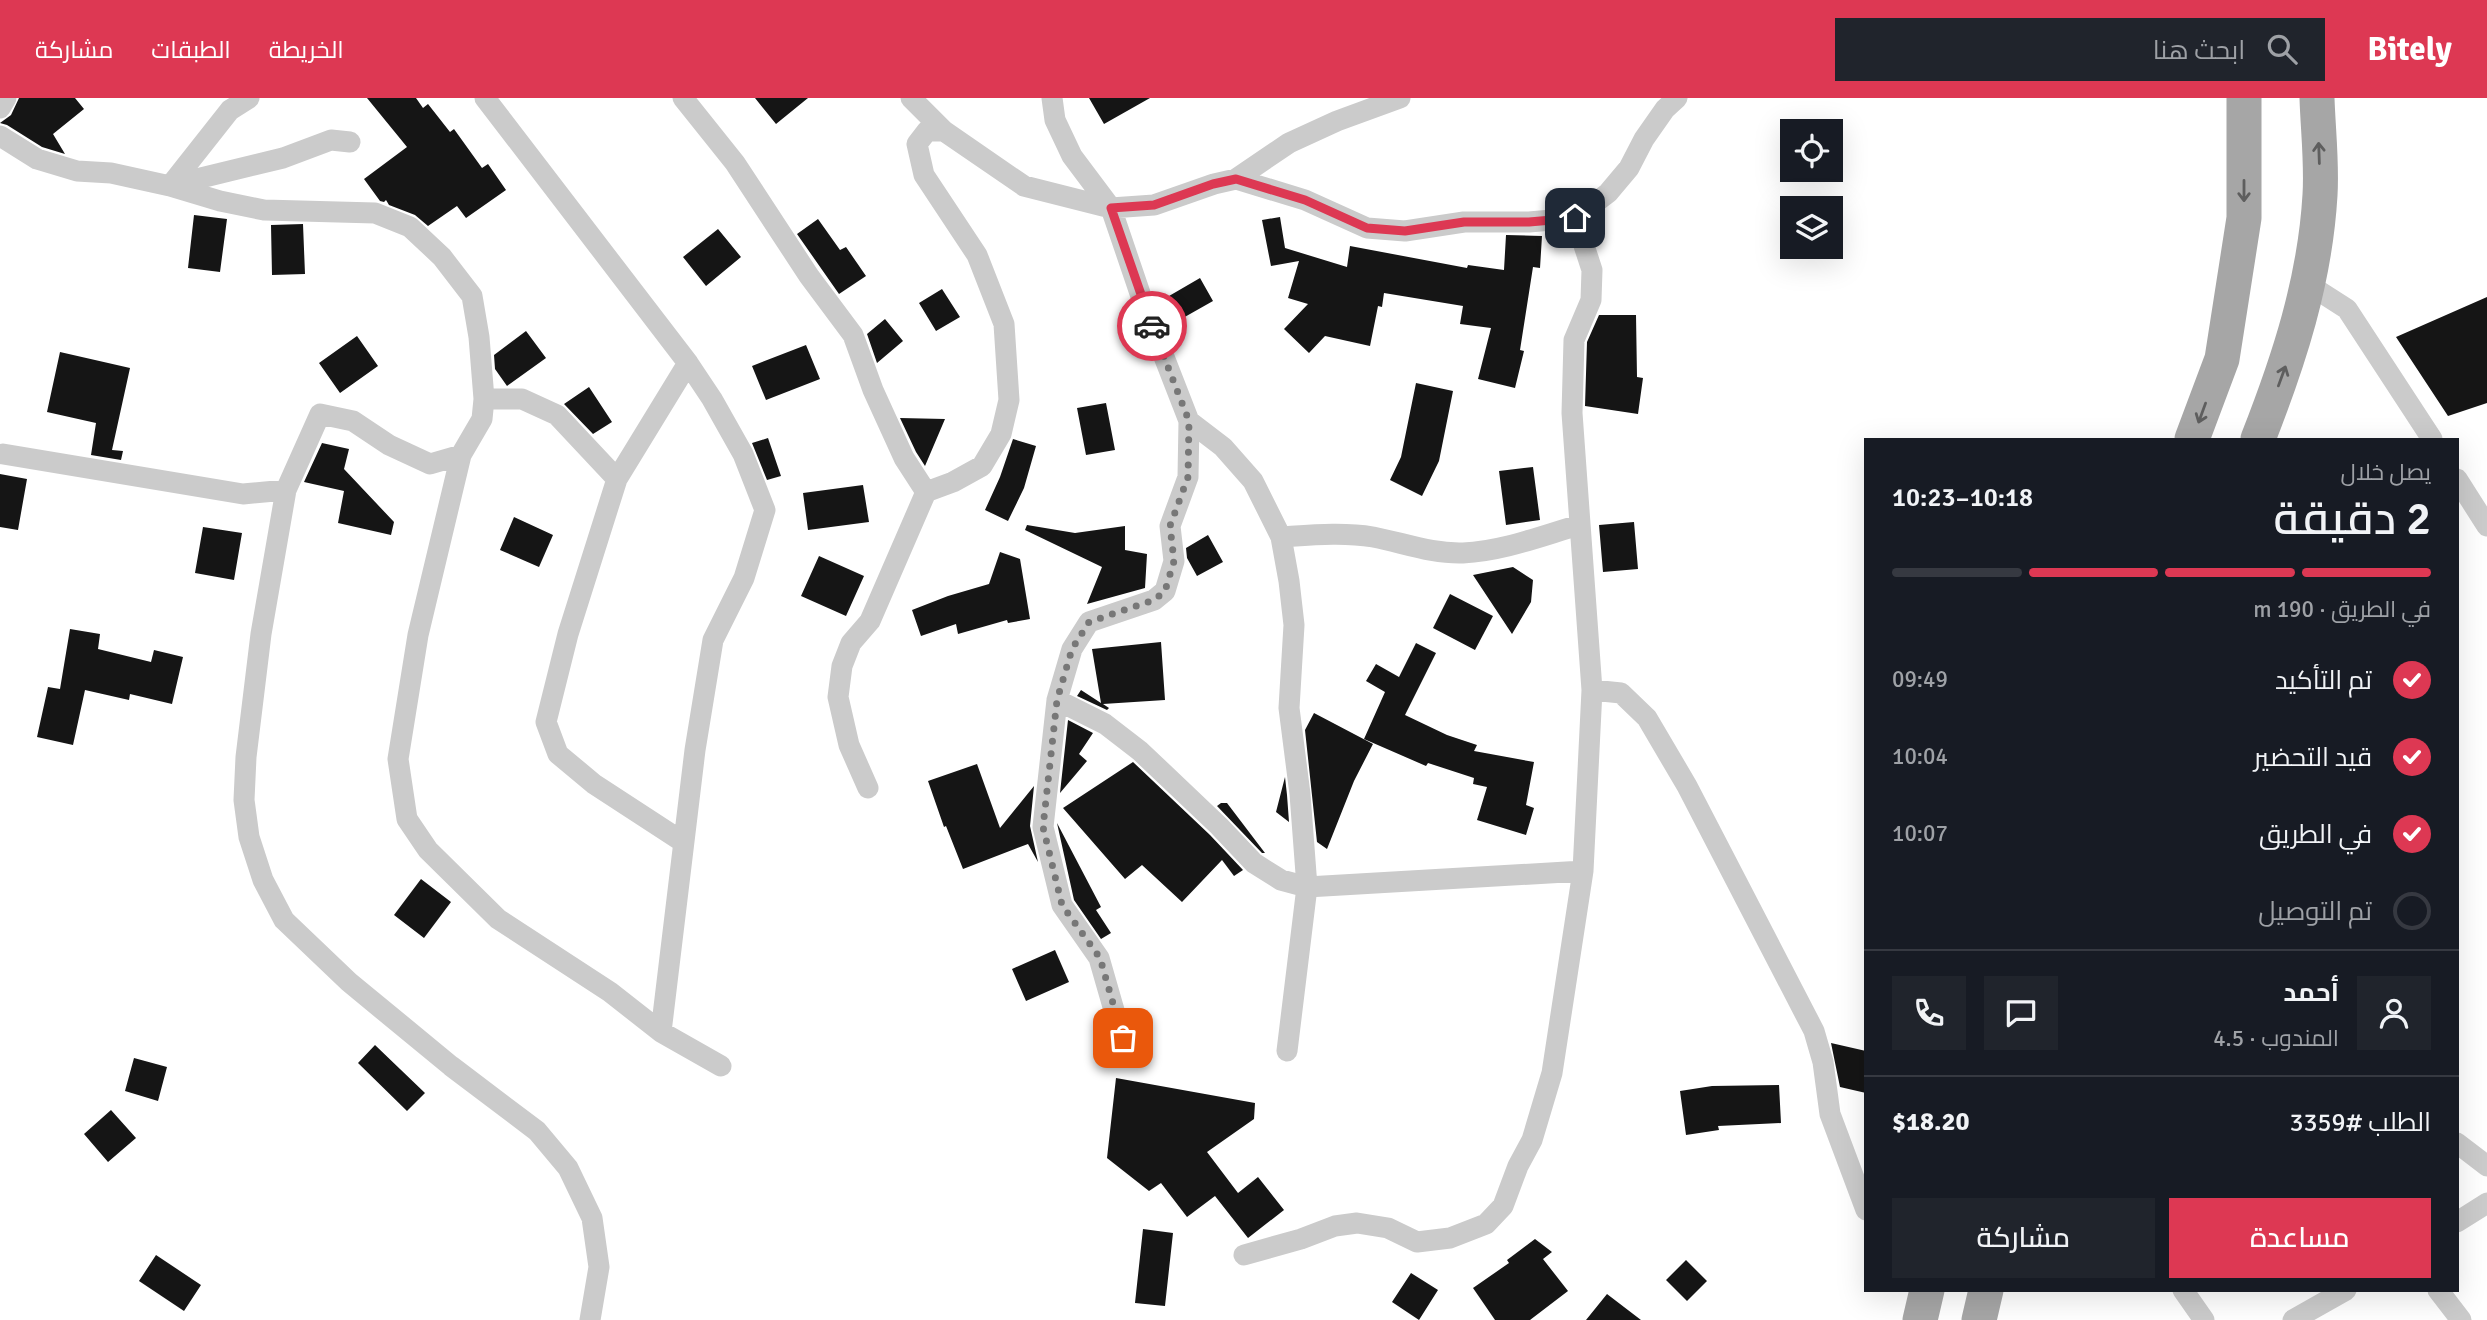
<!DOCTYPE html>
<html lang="ar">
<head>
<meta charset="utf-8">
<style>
	body { margin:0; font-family:Signika,Cairo,sans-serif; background:#20242c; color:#f1f3f6; direction:rtl; height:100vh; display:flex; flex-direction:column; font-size:26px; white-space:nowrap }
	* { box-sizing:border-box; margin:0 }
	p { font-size:23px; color:#9ea1a6 }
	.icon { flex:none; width:38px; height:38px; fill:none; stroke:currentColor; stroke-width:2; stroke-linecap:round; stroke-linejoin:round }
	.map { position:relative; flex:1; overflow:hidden; direction:ltr }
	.sheet { position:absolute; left:1864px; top:340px; width:595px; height:854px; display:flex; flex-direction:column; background:#171b24; border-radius:0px; box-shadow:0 7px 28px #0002; direction:rtl }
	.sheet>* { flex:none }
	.fabs { position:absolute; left:1780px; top:21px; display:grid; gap:14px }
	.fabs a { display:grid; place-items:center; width:63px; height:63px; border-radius:0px; background:#171b24; box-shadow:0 7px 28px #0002; font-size:35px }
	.pin { position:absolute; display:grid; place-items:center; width:60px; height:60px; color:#fff; margin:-30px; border-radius:14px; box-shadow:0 4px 10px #0006 }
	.courier { position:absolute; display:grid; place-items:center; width:70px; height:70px; margin:-35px; border:5px solid #dd3853; border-radius:50%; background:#fff; color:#222; box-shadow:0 2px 9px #0007 }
	.headline em { font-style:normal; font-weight:600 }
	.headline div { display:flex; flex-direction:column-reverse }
	.headline { display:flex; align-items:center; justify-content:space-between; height:119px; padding:0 28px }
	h1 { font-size:46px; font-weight:600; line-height:52px }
	.bar { display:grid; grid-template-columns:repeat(4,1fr); gap:10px 7px; align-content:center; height:84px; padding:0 28px }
	.bar i { height:9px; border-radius:5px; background:#363941 }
	.bar .on { background:#dd3853 }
	.bar p { grid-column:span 4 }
	.line { display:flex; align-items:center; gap:18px; padding:0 28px; border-top:2px solid #363941 }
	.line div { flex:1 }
	.round { display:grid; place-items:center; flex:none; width:74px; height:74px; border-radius:0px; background:#20242c }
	ol { padding:0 28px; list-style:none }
	li { display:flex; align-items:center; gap:21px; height:77px }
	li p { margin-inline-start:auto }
	li .icon { padding:7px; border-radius:50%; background:#dd3853; color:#fff; stroke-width:4 }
	li:last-child { color:#9ea1a6 }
	li i { width:38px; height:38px; border:4px solid #363941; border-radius:50% }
	.button { display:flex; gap:14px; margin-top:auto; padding:14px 28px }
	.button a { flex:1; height:80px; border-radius:0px; background:#dd3853; color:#fff; font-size:28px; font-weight:600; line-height:80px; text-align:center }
	.button a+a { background:#20242c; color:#f1f3f6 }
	header { display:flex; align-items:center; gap:42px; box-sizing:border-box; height:98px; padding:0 35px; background:#dd3853; color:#fff }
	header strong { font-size:33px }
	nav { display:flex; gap:38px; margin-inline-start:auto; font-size:24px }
	.search { width:490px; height:63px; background:#20242c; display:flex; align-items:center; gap:18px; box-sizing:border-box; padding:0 24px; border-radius:0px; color:#9ea1a6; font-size:26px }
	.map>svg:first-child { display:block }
	.building { fill:#151515 }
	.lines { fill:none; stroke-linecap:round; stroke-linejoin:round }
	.street { stroke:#cbcbcb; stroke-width:21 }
	.primary { stroke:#a6a6a6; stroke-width:35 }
	.oneway { stroke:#5e5e5e }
	.done { stroke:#777; stroke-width:7; stroke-dasharray:0 12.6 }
	.route { stroke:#dd3853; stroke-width:9 }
</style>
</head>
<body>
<header>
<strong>Bitely</strong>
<div class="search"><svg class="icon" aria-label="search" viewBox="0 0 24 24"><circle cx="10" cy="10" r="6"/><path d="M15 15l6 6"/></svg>ابحث هنا</div>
<nav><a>الخريطة</a><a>الطبقات</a><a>مشاركة</a></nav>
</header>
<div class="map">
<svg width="2487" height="1222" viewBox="0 0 2487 1222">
	<rect width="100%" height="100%" fill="#fff"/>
	<path class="building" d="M19,0H75L84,11L53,36L65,56L42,49L7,27L0,25L11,17Z
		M367,0H416L423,10L428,6L450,34L454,31L482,70L488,66L506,92L466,120L457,108L428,128L415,117L389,107L386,102L384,104L380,103L364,81L407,49Z
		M755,0H808L776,26Z
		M1089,0H1150L1104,26Z
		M194,117L227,121L220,174L188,170Z
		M1280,119L1285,150L1347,169L1350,148L1467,170L1468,167L1504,172L1506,137L1542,138L1540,170L1533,169L1520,252L1524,253L1515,290L1478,281L1491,230L1460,226L1463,208L1384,195L1382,209L1378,208L1370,248L1325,238L1309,255L1284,231L1308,206L1288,200L1299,163L1271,168L1262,122Z
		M818,121L840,152L846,149L866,178L839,196L797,136Z
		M303,126L305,176L272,177L271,127Z
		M718,131L741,159L706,188L683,159Z
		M1200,180L1213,203L1167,229L1157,205Z
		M942,191L960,219L936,233L919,205Z
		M2487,199V305L2448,318L2396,239Z
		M1599,217H1636L1637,279L1643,280L1638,316L1585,308L1587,244Z
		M885,221L903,243L877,265L867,236Z
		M526,233L546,260L507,288L495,271L494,257Z
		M357,238L378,268L340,295L319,265Z
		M806,247L820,281L766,302L752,268Z
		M60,254L130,270L112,352L123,353L121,362L91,357L96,325L47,314Z
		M1416,285L1453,293L1439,363L1422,398L1390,382L1401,359Z
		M589,289L612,324L593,336L564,306Z
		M1106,305L1115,352L1086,357L1077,310Z
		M900,320L945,321L925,368L916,354Z
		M768,340L781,378L767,382L752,345Z
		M1013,341L1036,348L1024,390L1008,423L985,412L1000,379Z
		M322,345L349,351L344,371L394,424L391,437L338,425L344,393L304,384Z
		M1533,369L1540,422L1506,427L1499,373Z
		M0,376L27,381L18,432L0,429Z
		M863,387L869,424L808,432L803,395Z
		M514,419L553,437L539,469L500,452Z
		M1634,424L1638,471L1603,474L1599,427Z
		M1027,427L1075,435L1125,428V452L1147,456L1145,490L1087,506L1102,469L1025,432Z
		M203,429L242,435L234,482L195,475Z
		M1208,437L1223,464L1197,478L1187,460L1186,450Z
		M1000,454L1020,461L1030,521L1008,525L1007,522L958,536L956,526L921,538L912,512L948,498L989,486Z
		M819,458L864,478L846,518L801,498Z
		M1513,469L1533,482L1531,504L1512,536L1473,477Z
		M1450,496L1493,518L1475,552L1433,530Z
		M70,531L100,536L98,551L151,564L154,552L183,559L172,606L130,596L129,602L85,592L73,647L37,639L48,589L60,591Z
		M1161,544L1165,602L1103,606L1109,610L1107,612L1077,598L1081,592L1101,605L1092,551Z
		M1416,545L1436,555L1405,617L1447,637L1477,647L1474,653L1534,664L1526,707L1534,710L1526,737L1477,722L1487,689L1473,686L1474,680L1428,665L1426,668L1364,641L1385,594L1366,583L1376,566L1399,579Z
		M1314,615L1373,646L1354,683L1327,751L1317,744L1305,632Z
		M1068,622L1093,635L1079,656L1087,663L1060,695Z
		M1133,664L1210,737L1243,772L1234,778L1222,762L1182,804L1142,767L1125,781L1063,710Z
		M977,666L1000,730L1034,688L1030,728L1038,764L1028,746L963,771L946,728L944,729L928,683Z
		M1285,679L1287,697L1289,724L1276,714Z
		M1221,705H1227L1265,755H1262L1217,708Z
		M1057,725L1101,809L1096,812L1111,835L1101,841L1074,802Z
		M421,781L451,804L424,840L394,817Z
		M1055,852L1069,884L1026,903L1012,871Z
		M1831,945L1866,953V995L1840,989Z
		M375,947L425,995L407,1013L358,965Z
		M134,960L167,969L158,1003L125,993Z
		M1116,980L1255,1005L1254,1021L1207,1054L1238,1095L1258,1079L1284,1112L1248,1140L1215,1098L1187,1119L1161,1085L1149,1093L1107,1060Z
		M1779,987L1781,1025L1718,1028L1719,1032L1686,1037L1680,993L1712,988Z
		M111,1012L136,1040L108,1064L84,1036Z
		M1143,1131L1173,1135L1165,1208L1135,1205Z
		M1535,1141L1552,1154L1543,1161L1568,1193L1530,1222H1495L1473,1190L1509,1165L1507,1162Z
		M156,1157L201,1187L184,1213L139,1183Z
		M1686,1162L1707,1183L1687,1203L1666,1182Z
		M1411,1175L1438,1192L1419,1222L1392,1204Z
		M1607,1196L1641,1222H1586Z"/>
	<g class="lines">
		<path class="street" d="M485,0L688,265L712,301L743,356L765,412L744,480L713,542L695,652L661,934
			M683,0L735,65L809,178L853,237L873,292L904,360L926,394
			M1052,0L1055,22L1072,58L1111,110L1145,210L1189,323L1188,379L1170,428L1174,463L1165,493L1154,502L1089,524L1072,551L1057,602L1043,729L1062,807L1099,860L1126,954
			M0,10L6,0
			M944,33L1024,88L1111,110L1154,107L1214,86L1236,81L1305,102L1367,130L1405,133L1464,124H1529L1575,120L1608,95L1629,70L1644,41L1665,11L1677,0
			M0,38L37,61L77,73L111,75L170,88L220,103L264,112L375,115L410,129L442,159L472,198L479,239L484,301L482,321L461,357L418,537L398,661L407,721L428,752L498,821L610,894L661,934L721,968
			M1236,81L1289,45L1337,23L1400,0
			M172,87L283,60L331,42L350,44
			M170,88L230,12L249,0
			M2308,186L2347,211L2432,341
			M484,301H522L557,317L617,381
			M1189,323L1223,349L1253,383L1281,439L1289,483L1294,527L1289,610L1300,696L1307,789L1287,953
			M3,356L243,396L286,392
			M461,357L430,366L389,347L353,323L320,316L286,392L261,536L246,659L244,702L249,739L263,782L284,822L349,884L451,968L537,1033L568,1070L592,1120L599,1169L590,1222
			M2457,381L2487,428
			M1281,439C1312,437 1343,434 1373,439C1404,445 1432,456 1463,455C1503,453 1541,438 1579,427
			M1592,592L1621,595L1647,620L1687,688L1814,933L1823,964L1830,1016L1866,1112
			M1057,602L1105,626L1140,653L1219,728L1254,765L1281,782L1307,789L1583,773
			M868,690L849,647L838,599L842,568L851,545L870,523L926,394L953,384L982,368L1001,336L1009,302L1004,226L977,157L924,77L917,46L927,33H944L911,0
			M683,744L594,686L558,656L546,624L568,536L617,381L688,265
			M2457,1045L2487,1068
			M2457,1124L2487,1105
			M1244,1157L1301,1141L1335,1128L1357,1125L1388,1130L1417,1144L1450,1140L1486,1126L1503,1108L1518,1068L1532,1042L1552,975L1583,773L1592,592L1572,315L1574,242L1591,202L1592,172L1575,120
			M2183,1192L2204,1222
			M2438,1192L2461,1222
			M2293,1222L2346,1192"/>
		<path class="primary" d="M2192,341L2222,261L2244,120V0
			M2258,341C2289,262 2315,183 2320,97C2322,65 2318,32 2317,0
			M1920,1222L1927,1192
			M1979,1222L1986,1192"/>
	</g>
	<defs><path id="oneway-shaft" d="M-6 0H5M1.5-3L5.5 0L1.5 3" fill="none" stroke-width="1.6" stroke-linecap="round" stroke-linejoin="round" transform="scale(1.75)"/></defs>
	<g class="oneway">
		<use href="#oneway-shaft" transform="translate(2319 55) rotate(-92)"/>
		<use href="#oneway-shaft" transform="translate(2244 93) rotate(90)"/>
		<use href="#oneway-shaft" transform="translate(2282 278) rotate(-70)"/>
		<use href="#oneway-shaft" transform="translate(2202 315) rotate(110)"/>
	</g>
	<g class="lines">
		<path class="done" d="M1123,940L1100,860L1062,807L1043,729L1057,602L1072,551L1089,524L1154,502L1165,493L1174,463L1170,428L1188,379L1189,323L1152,228"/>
		<path class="route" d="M1152,228L1111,110L1154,107L1213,86L1236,81L1305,102L1367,130L1405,133L1464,124H1529L1575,120"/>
	</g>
</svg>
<div class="fabs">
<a><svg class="icon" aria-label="locate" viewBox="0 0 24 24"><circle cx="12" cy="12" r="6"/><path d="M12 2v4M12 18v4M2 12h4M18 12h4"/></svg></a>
<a><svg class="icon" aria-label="layers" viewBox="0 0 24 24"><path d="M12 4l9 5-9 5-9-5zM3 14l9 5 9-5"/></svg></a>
</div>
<div class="pin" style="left:1123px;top:940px;background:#ea580c"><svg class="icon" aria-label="bag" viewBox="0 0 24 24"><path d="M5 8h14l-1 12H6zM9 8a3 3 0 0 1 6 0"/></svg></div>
<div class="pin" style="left:1575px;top:120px;background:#1f2937"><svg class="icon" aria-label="home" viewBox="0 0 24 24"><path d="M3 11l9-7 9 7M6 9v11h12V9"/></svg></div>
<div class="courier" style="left:1152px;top:228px"><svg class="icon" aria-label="car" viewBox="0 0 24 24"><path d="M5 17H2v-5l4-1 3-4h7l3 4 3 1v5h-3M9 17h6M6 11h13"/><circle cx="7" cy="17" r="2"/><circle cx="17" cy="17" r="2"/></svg></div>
<section class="sheet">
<div class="headline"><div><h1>2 دقيقة</h1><p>يصل خلال</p></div><em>10:18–10:23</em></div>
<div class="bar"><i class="on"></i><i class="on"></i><i class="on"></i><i></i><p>في الطريق · 190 m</p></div>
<ol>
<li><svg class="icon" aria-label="check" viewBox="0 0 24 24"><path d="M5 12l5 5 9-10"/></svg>تم التأكيد<p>09:49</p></li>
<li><svg class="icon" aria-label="check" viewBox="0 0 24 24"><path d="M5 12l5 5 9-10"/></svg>قيد التحضير<p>10:04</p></li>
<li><svg class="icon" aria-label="check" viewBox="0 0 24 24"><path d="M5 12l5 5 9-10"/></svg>في الطريق<p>10:07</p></li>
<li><i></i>تم التوصيل</li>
</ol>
<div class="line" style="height:126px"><a class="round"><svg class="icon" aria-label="person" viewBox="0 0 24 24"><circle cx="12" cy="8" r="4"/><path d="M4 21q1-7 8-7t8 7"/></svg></a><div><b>أحمد</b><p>المندوب · 4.5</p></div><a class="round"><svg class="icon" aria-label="chat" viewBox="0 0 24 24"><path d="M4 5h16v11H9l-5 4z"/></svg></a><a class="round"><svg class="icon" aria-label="phone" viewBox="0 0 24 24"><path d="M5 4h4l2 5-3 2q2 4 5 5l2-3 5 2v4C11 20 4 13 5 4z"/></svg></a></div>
<div class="line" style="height:91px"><div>الطلب #3359</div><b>$18.20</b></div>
<div class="button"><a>مساعدة</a><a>مشاركة</a></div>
</section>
</div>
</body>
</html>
